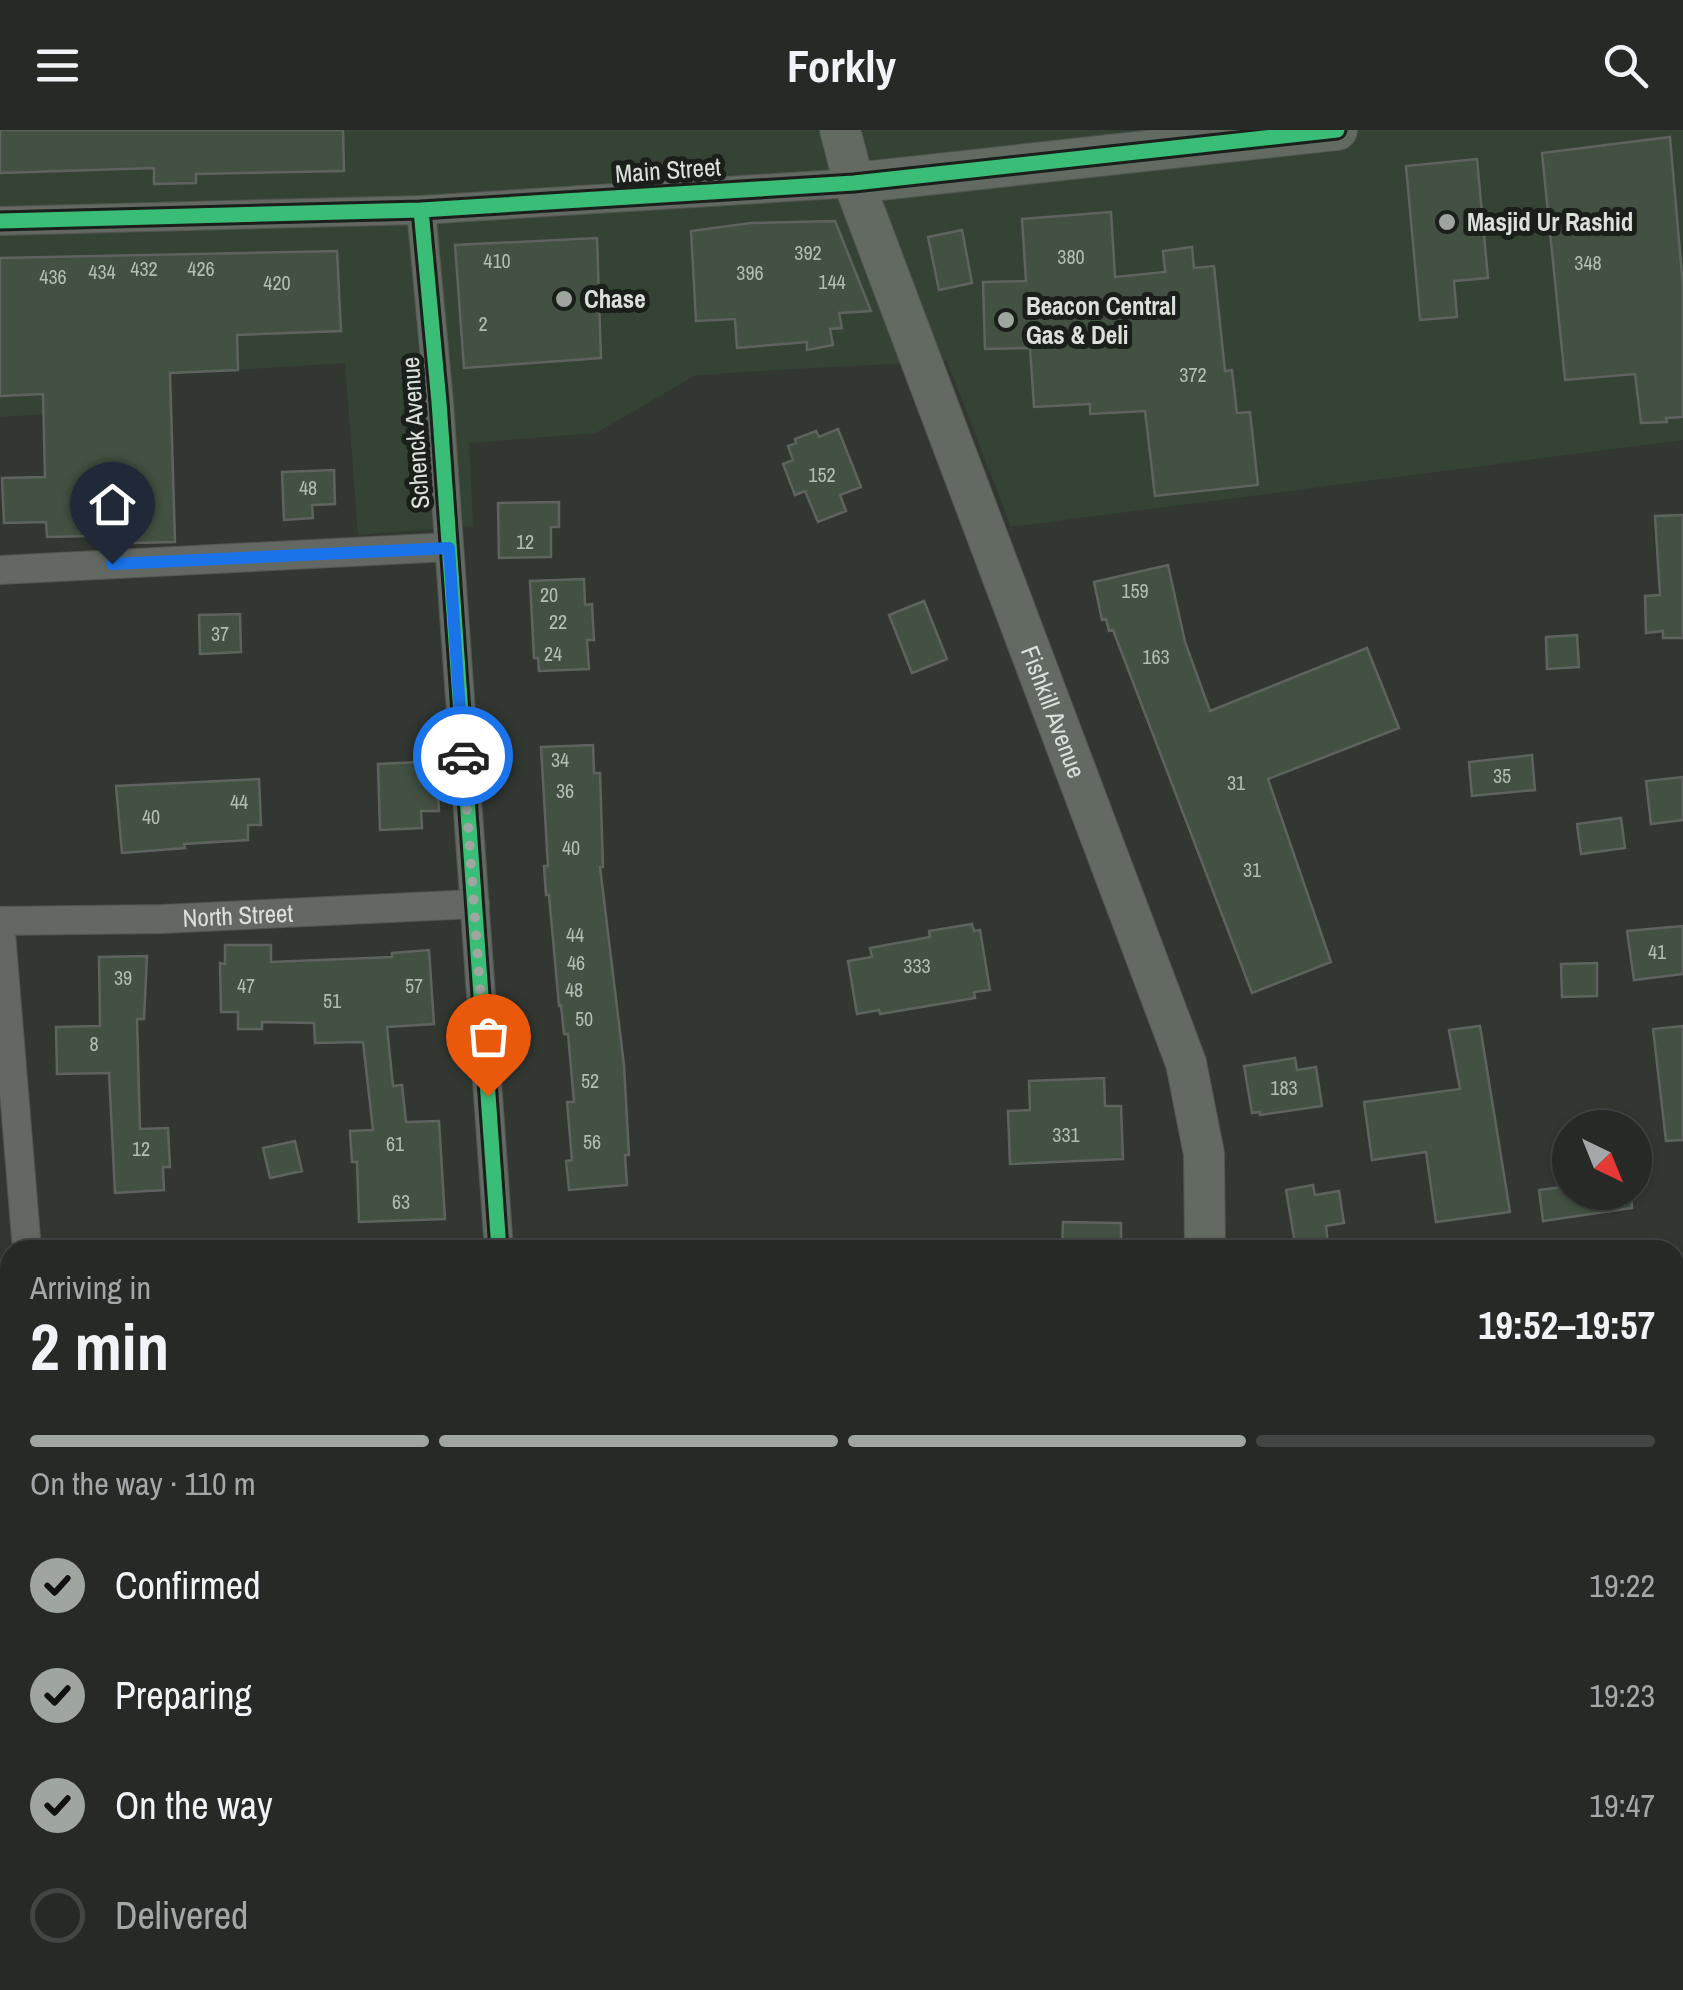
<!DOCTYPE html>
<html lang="en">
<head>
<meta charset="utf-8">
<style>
	body { margin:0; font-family:"Archivo Narrow",sans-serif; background:#323532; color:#f1f3f6; height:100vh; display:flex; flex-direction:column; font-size:38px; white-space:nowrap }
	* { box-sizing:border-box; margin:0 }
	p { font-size:32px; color:#a4a6a7 }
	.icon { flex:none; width:55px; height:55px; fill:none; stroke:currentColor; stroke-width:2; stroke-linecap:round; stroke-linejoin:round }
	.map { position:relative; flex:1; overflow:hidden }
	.details { position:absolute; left:0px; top:1110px; width:1685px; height:750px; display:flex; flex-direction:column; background:#262926; border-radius:30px 30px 0 0; box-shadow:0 2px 8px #0004,0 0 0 2px #424543 }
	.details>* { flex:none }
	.needle { width:65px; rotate:137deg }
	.buttons { position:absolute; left:1552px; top:980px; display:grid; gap:20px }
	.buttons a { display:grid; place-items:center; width:100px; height:100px; border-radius:50%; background:#262926; box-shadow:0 2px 8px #0004,0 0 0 2px #424543; font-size:50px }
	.pin { position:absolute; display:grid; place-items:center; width:85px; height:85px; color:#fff; margin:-102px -42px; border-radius:50% 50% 50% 0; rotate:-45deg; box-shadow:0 0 10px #0007 }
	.pin .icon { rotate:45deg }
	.courier { position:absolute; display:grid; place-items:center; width:100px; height:100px; margin:-50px; border:8px solid #1a73e8; border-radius:50%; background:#fff; color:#222; box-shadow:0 2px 12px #0007 }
	.overview em { font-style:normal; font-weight:700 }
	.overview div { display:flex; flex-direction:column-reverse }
	.overview { display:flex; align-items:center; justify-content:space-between; height:170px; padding:0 30px }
	h1 { font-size:65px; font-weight:700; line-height:75px }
	.bar { display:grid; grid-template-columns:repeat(4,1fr); gap:15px 10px; align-content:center; height:120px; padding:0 30px }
	.bar i { height:12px; border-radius:8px; background:#424543 }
	.bar .current { background:#9fa69f }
	.bar p { grid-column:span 4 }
	ol { padding:0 30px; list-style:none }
	li { display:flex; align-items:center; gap:30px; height:110px }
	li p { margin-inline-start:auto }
	li .icon { padding:10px; border-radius:50%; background:#9fa69f; color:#111; stroke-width:4 }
	li:last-child { color:#a4a6a7 }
	li i { width:55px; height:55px; border:5px solid #424543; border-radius:50% }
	header { display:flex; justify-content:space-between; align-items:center; height:130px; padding:0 30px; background:#262926; font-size:45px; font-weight:700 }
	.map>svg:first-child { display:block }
	.built { fill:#354335 }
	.building { fill:#425142; stroke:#5f635f; stroke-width:2.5 }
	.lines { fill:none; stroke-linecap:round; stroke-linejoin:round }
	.street-casing { stroke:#505550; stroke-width:30 }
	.secondary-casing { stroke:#505550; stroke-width:42 }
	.street { stroke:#636863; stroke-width:28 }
	.secondary { stroke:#626a62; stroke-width:40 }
	.cycleway-casing { stroke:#1b1f1b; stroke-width:21 }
	.cycleway { stroke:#3abd76; stroke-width:15 }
	.done { stroke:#9fa69f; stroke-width:10; stroke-dasharray:0 18 }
	.route { stroke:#1a73e8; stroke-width:12 }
	.poi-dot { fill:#9fa69f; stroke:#1b1f1b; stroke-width:4 }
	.labels { text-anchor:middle; stroke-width:10; stroke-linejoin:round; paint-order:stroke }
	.number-label { font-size:20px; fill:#b4bdb4 }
	.street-label { font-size:25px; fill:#dae1da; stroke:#1b1f1b }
	.poi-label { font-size:25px; font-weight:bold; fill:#dae1da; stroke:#1b1f1b; text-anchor:start }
</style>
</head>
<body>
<header><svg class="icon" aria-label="menu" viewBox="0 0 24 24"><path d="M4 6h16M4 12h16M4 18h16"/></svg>Forkly<svg class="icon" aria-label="search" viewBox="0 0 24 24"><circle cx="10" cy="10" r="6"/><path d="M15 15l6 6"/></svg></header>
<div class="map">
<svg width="1683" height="1860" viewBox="0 0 1683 1860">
	<rect width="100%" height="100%" fill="#323732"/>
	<path class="built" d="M0,0H1683V310L1011,397L947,231L740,242L694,246L596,303L469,313L473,396L358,405L345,233L200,242L170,244L175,412L134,413L129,279L0,287Z
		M1675,1420L1683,1422V1793H1675Z"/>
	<path class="building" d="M0,0H343L344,41L196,44V53L154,54V38L0,43Z
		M1670,7L1683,157V287L1666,288L1667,292L1641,293L1635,244L1565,250L1542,23Z
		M1477,29L1488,148L1454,151L1457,187L1420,190L1406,36Z
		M1111,82L1115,147L1165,142L1163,121L1192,117L1194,138L1214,136L1225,241L1232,240L1237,283L1250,282L1258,355L1155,366L1145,281L1090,284V274L1034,277L1030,218L985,219L983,152L1026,151L1022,89Z
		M835,91L871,181L839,183L842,198L830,199L833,215L807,220V212L737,218L735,189L696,191L691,101L751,93Z
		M962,100L972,153L939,160L928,107Z
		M597,108L601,228L464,238L455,115Z
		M337,121L341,201L237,205L238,240L170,243L175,412L134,413L133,405L47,407L46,392L4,393L2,348L45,347L43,264L0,266V128Z
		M838,299L861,357L840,365L846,381L818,392L805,361L795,365L783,334L793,330L788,316L796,313L795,309L816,301L819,307Z
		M334,340L335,374L312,375L313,388L284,390L282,342Z
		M559,372V397H551V427L499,428L498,373Z
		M1683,385V508H1663V501L1646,503L1645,466L1660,465L1655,386Z
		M1168,435L1185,512L1210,581L1367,518L1399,598L1268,649L1331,832L1252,863L1113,500L1109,501L1106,489L1102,490L1094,452Z
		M584,449L585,475L592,474L594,510H587L589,539L539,541L538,528H534L530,451Z
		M924,471L947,529L912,543L889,485Z
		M240,484L241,522L200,524L199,485Z
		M1577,505L1579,537L1547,539L1546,507Z
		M593,615L594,643H600L603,737H600L624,935L629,1025H625L627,1055L569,1060L566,1031L572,1030L567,972H574L568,904H564L561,875L559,876L549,765H546L544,736H548L541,617Z
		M1532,625L1535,660L1472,666L1469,632Z
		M419,632L420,650L437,649L439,681H421L422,698L380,700L378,634Z
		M1683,647V690L1651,694L1646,651Z
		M259,649L261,695H248V710L184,714L185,718L122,723L116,656Z
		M1621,688L1625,718L1581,724L1577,694Z
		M972,794L974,801L980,800L990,860L974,862L975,868L880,884L879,880L857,884L848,831L872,827L870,818L930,807L929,801Z
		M1683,796V844L1634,850L1627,801Z
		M225,815H271V832L392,827V823L429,820L434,894L387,897L393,956L402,955L406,992L439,991L445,1089L359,1092L357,1032H352L350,1001L373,1000L363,912L315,913L314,893L262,892V899H238V882H221L220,833L225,834Z
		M147,826L144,889H137L140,999L168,998L170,1037H163L164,1060L115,1063L109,943L57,944L56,897L100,896L99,827Z
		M1597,833V866L1562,867L1561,834Z
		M1480,896L1510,1082L1436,1092L1426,1022L1372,1030L1364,972L1460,959L1449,900Z
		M1683,896V1010L1666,1011L1653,899Z
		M1295,928L1297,940L1316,937L1322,976L1260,985V982L1252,983L1244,936Z
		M1104,948L1105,976H1121L1123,1029L1010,1034L1008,981L1030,980L1029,951Z
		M295,1011L302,1041L270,1048L263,1018Z
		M1313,1055L1315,1065L1339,1061L1344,1093L1326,1096L1328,1114L1296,1119L1286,1060Z
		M1570,1056V1062H1631L1632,1078L1543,1091L1539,1060Z
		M1063,1092L1121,1093V1120H1062Z"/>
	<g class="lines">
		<g class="street-casing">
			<g id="street">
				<path d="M421,80L439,272L499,1120"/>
				<path d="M0,91L421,80L854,53"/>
				<path d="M0,440L449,417"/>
				<path id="s1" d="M27,1120L0,791L162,789L475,774"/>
				<path d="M0,1649L10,1648"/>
				<path d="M1675,1837L1683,1838"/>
				<path d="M549,1850L550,1860"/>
			</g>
		</g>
		<g class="secondary-casing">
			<g id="secondary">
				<path id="s2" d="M840,0L854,53L1186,933L1204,1024L1205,1120"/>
				<path d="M854,53L1337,0"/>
				<path d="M0,1284L10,1283"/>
				<path d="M1675,1397L1683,1399"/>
				<path d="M978,1860L982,1850"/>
			</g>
		</g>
		<use href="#street" class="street"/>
		<use href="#secondary" class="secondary"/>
		<g class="cycleway-casing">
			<path id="cycleway" d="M421,80L439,272L499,1120
				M0,91L421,80L854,53L1337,0"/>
		</g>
		<use href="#cycleway" class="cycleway"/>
	</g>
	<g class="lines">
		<path class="done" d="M463,626L488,966"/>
		<path class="route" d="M112,434L449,418L463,626"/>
	</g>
	<g class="poi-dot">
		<circle cx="1447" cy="92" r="10"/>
		<circle cx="564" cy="169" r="10"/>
		<circle cx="1006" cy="190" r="10"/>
	</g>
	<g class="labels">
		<g class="number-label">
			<text x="808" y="130">392</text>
			<text x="1071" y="134">380</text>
			<text x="497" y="138">410</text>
			<text x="1588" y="140">348</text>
			<text x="144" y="146">432</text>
			<text x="201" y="146">426</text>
			<text x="102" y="149">434</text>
			<text x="750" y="150">396</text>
			<text x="53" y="154">436</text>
			<text x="832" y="159">144</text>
			<text x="277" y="160">420</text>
			<text x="483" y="201">2</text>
			<text x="1193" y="252">372</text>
			<text x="822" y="352">152</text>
			<text x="308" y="365">48</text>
			<text x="525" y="419">12</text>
			<text x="1135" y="468">159</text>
			<text x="549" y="472">20</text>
			<text x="558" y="499">22</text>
			<text x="220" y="511">37</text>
			<text x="553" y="531">24</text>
			<text x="1156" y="534">163</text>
			<text x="560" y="637">34</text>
			<text x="1502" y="653">35</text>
			<text x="1236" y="660">31</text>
			<text x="565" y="668">36</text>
			<text x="239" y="679">44</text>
			<text x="151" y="694">40</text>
			<text x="571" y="725">40</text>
			<text x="1252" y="747">31</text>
			<text x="575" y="812">44</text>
			<text x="1657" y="829">41</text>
			<text x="576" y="840">46</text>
			<text x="917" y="843">333</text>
			<text x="123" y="855">39</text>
			<text x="246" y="863">47</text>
			<text x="414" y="863">57</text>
			<text x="574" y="867">48</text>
			<text x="332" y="878">51</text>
			<text x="584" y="896">50</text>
			<text x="94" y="921">8</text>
			<text x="590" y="958">52</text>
			<text x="1284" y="965">183</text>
			<text x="1066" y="1012">331</text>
			<text x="592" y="1019">56</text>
			<text x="395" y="1021">61</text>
			<text x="141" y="1026">12</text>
			<text x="401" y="1079">63</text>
		</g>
		<g class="street-label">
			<text transform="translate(668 40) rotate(-4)" y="9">Main Street</text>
			<text transform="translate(415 303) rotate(-94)" y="9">Schenck Avenue</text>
			<text dy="9" stroke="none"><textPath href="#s2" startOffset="620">Fishkill Avenue</textPath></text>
			<text dy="9" stroke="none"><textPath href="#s1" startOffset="568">North Street</textPath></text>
		</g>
		<g class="poi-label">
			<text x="1467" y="101">Masjid Ur Rashid</text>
			<text x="584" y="178">Chase</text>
			<text x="1026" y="185">Beacon Central<tspan x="1026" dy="29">Gas &amp; Deli</tspan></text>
		</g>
	</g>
</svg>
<div class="buttons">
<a><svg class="needle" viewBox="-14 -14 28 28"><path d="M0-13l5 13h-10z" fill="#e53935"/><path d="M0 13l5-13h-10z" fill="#a4a6a7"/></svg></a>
</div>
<div class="pin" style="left:488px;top:966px;background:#ea580c"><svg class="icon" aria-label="bag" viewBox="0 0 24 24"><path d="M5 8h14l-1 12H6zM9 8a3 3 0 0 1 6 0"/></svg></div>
<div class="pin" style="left:112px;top:434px;background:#1f2937"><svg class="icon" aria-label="home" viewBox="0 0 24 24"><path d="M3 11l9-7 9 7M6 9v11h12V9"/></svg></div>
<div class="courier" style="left:463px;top:626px"><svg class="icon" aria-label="car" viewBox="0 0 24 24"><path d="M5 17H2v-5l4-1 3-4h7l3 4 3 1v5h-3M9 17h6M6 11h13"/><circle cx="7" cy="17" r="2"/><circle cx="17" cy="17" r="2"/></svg></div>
<section class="details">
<div class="overview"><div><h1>2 min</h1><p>Arriving in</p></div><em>19:52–19:57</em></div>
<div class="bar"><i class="current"></i><i class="current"></i><i class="current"></i><i></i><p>On the way · 110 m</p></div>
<ol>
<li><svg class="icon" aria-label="check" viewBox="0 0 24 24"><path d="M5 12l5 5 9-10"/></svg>Confirmed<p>19:22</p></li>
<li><svg class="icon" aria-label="check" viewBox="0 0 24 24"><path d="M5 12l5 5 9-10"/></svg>Preparing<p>19:23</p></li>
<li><svg class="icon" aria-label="check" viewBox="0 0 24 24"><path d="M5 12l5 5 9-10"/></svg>On the way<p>19:47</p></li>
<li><i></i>Delivered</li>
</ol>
</section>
</div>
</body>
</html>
